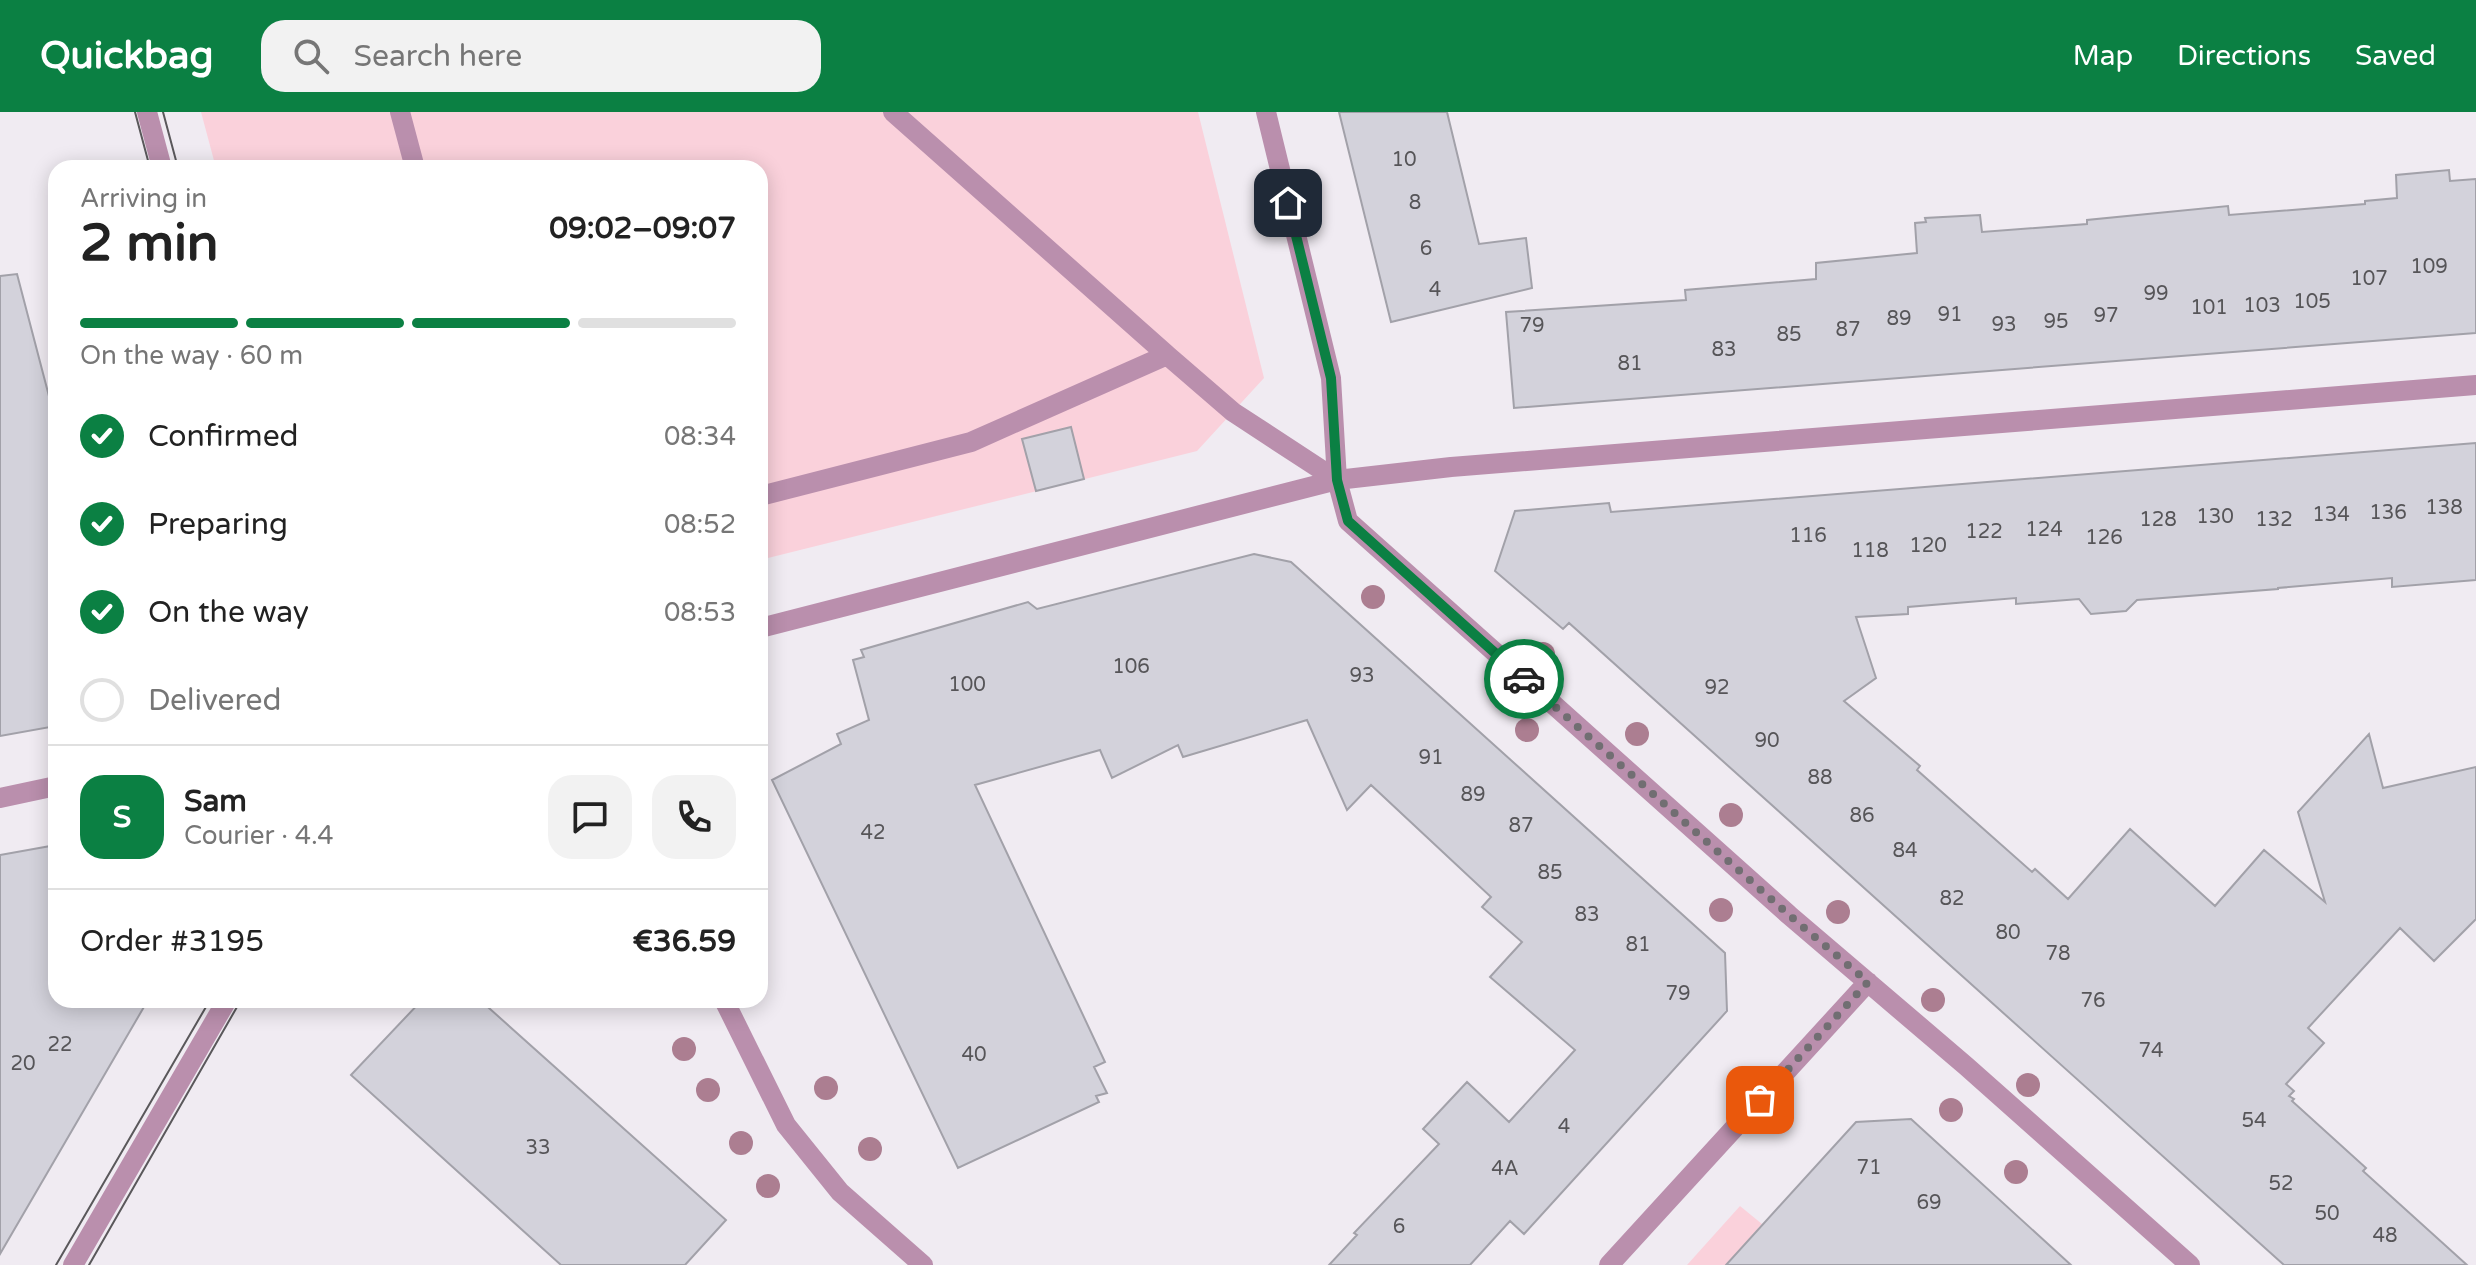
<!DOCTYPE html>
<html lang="en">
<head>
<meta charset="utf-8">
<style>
	body { margin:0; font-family:"Varela Round",sans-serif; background:#f2f2f2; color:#222; height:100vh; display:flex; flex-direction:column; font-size:30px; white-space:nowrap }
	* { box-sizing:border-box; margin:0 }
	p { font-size:26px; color:#767676 }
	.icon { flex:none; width:44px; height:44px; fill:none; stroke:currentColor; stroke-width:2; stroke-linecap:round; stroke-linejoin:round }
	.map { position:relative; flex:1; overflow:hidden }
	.sheet { position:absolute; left:48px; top:48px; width:720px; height:848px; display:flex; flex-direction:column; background:#fff; border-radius:24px; box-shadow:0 4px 20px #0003 }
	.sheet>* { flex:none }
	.pin { position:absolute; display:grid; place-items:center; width:68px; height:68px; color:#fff; margin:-34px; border-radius:16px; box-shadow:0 4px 12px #0006 }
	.courier { position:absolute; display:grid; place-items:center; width:80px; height:80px; margin:-40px; border:6px solid #0b8043; border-radius:50%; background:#fff; color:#222; box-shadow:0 2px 10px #0007 }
	.headline em { font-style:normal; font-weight:700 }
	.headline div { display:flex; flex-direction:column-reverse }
	.headline { display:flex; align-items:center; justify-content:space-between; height:136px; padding:0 32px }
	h1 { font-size:52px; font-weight:700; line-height:60px }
	.bar { display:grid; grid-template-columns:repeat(4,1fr); gap:12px 8px; align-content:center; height:96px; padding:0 32px }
	.bar i { height:10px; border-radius:6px; background:#e0e0e0 }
	.bar .selected { background:#0b8043 }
	.bar p { grid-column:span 4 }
	.line { display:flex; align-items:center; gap:20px; padding:0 32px; border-top:2px solid #e0e0e0 }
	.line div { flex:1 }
	.round { display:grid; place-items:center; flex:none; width:84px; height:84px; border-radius:24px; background:#f2f2f2 }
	ol { padding:0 32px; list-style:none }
	li { display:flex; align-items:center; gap:24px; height:88px }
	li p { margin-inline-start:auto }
	li .icon { padding:8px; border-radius:50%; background:#0b8043; color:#fff; stroke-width:4 }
	li:last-child { color:#767676 }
	li i { width:44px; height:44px; border:4px solid #e0e0e0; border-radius:50% }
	header { display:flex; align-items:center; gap:48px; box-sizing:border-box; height:112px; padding:0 40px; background:#0b8043; color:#fff }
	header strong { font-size:38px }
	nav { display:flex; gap:44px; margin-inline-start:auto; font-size:28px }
	.search { width:560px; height:72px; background:#f2f2f2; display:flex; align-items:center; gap:20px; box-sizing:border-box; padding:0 28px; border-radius:24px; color:#767676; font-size:30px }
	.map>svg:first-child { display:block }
	.green { fill:#fad1db }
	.building { fill:#d3d2db; stroke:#a2a1a9; stroke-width:2 }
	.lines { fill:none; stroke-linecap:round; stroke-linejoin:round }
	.street { stroke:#ba8fad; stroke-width:20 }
	.tram { stroke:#5a585b; stroke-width:2 }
	.tree { fill:#ac7e91 }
	.done { stroke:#716e72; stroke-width:8; stroke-dasharray:0 14.4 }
	.route { stroke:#0b8043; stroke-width:10 }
	.labels { text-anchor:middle; stroke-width:6; stroke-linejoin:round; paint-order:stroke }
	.number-label { font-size:20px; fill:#565558 }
</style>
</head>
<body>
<header>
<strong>Quickbag</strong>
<div class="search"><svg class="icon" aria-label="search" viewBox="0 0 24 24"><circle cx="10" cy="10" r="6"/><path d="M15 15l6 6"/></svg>Search here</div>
<nav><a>Map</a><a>Directions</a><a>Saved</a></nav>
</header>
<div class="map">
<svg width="2476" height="1153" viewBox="0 0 2476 1153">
	<rect width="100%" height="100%" fill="#f0ebf2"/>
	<path class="green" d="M201,0H1198L1264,266L1197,339L760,448V56H216Z
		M1740,1094L1762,1112L1726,1153H1687Z"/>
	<path class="building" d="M1339,0H1447L1479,132L1526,126L1532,176L1391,210Z
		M2449,58L2450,69L2476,67V221L1514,296L1506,200L1686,188L1685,178L1816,167V151L1917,141L1915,111L1926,110L1925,106L1980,103L1982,120L2087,112V108L2228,94L2229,103L2365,92V89L2397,86L2396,63Z
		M17,162L56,311V614L0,624V164Z
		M1071,315L1084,367L1036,379L1022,327Z
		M2476,331V468L2392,475V466L2278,476V477L2137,488L2126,499L2091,502L2079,487L2016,492V486L1908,495V502L1856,505L1876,566L1844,589L1920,654L1917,658L2032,760L2035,757L2068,787L2130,717L2215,794L2264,738L2325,790L2298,700L2369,622L2383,676L2476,655V807L2434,849L2400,816L2308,916L2324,931L2286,972L2294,979L2289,984L2294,987L2292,989L2366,1056L2363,1059L2467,1153H2284L1569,511L1563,517L1495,459L1515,399L1609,391L1611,400Z
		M1254,442L1291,450L1725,841L1727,899L1524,1122L1510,1109L1470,1153H1329L1357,1123L1354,1121L1439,1032L1423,1017L1467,970L1509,1010L1575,938L1490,865L1522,830L1482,795L1491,785L1371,673L1347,698L1307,608L1183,645L1178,633L1112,666L1100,638L975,673L1105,950L1094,955L1107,981L1096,984L1099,990L958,1056L772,668L841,632L837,622L869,608L853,548L864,545L861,538L1028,490L1037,497Z
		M56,733V888H148L0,1142V743Z
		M422,888H480L726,1108L685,1153H561L351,963Z
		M1911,1007L2071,1153H1726L1856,1010Z"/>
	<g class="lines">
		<path class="street" d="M147,0L162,56
			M400,0L415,56
			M893,0L1167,243
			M1266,0L1331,266L1337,368L1348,409L1789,803L1966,954L2190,1153
			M760,384L971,330L1167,243L1233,300L1337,368
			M760,516L1337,368L1451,355L2476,273
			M0,686L56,674
			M724,888L786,1013L840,1080L923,1153
			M73,1153L227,888
			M1609,1153L1868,870"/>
		<path class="tram" d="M135,0L150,56
			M163,0L178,56
			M56,1153L210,888
			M89,1153L241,888"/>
	</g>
	<g class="tree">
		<circle cx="1373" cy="485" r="12"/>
		<circle cx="1543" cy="542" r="12"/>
		<circle cx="1527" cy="618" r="12"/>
		<circle cx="1637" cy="622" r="12"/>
		<circle cx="1731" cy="703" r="12"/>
		<circle cx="1721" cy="798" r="12"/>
		<circle cx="1838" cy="800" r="12"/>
		<circle cx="1933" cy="888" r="12"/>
		<circle cx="684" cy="937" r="12"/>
		<circle cx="2028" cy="973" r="12"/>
		<circle cx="826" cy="976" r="12"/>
		<circle cx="708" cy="978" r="12"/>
		<circle cx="1951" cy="998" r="12"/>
		<circle cx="741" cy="1031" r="12"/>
		<circle cx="870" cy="1037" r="12"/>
		<circle cx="2016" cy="1060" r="12"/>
		<circle cx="768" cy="1074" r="12"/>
	</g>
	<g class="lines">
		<path class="done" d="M1524,567L1789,803L1868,870L1760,988"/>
		<path class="route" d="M1288,91L1331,266L1337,368L1348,409L1524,567"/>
	</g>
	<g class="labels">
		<g class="number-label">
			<text x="1404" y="54">10</text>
			<text x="1415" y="97">8</text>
			<text x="1426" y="143">6</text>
			<text x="2429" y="161">109</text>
			<text x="2369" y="173">107</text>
			<text x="1435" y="184">4</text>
			<text x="2156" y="188">99</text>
			<text x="2312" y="196">105</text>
			<text x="2262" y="200">103</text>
			<text x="2209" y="202">101</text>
			<text x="1950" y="209">91</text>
			<text x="2106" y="210">97</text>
			<text x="1899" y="213">89</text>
			<text x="2056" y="216">95</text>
			<text x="2004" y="219">93</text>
			<text x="1532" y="220">79</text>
			<text x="1848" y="224">87</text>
			<text x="1789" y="229">85</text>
			<text x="1724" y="244">83</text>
			<text x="1630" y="258">81</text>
			<text x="2444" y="402">138</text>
			<text x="2388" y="407">136</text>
			<text x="2331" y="409">134</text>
			<text x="2215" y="411">130</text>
			<text x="2158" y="414">128</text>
			<text x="2274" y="414">132</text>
			<text x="2044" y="424">124</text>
			<text x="1984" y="426">122</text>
			<text x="1808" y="430">116</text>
			<text x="2104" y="432">126</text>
			<text x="1928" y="440">120</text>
			<text x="1870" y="445">118</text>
			<text x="1131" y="561">106</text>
			<text x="1362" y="570">93</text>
			<text x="967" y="579">100</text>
			<text x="1717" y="582">92</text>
			<text x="1767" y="635">90</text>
			<text x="1431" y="652">91</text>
			<text x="1820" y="672">88</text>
			<text x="1473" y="689">89</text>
			<text x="1862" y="710">86</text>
			<text x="1521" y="720">87</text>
			<text x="873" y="727">42</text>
			<text x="1905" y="745">84</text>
			<text x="1550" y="767">85</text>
			<text x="1952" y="793">82</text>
			<text x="1587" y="809">83</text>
			<text x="2008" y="827">80</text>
			<text x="1638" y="839">81</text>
			<text x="2058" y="848">78</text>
			<text x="1678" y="888">79</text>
			<text x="2093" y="895">76</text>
			<text x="60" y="939">22</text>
			<text x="2151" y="945">74</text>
			<text x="974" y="949">40</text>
			<text x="23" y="958">20</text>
			<text x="2254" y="1015">54</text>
			<text x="1564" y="1021">4</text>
			<text x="538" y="1042">33</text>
			<text x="1869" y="1062">71</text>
			<text x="1505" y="1063">4A</text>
			<text x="2281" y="1078">52</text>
			<text x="1929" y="1097">69</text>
			<text x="2327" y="1108">50</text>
			<text x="1399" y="1121">6</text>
			<text x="2385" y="1130">48</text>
		</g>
	</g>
</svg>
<div class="pin" style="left:1760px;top:988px;background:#ea580c"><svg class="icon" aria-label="bag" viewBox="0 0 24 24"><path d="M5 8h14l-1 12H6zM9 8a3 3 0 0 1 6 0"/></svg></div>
<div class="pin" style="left:1288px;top:91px;background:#1f2937"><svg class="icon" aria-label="home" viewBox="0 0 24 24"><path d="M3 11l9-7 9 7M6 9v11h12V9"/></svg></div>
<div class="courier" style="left:1524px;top:567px"><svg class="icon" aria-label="car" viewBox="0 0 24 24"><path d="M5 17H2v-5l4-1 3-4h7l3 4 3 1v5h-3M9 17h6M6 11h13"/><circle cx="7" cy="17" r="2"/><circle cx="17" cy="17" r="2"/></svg></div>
<section class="sheet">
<div class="headline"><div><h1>2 min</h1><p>Arriving in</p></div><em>09:02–09:07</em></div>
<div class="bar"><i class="selected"></i><i class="selected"></i><i class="selected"></i><i></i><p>On the way · 60 m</p></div>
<ol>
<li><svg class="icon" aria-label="check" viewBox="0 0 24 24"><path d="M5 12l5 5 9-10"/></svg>Confirmed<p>08:34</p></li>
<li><svg class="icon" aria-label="check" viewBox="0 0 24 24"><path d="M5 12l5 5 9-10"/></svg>Preparing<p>08:52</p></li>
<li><svg class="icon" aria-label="check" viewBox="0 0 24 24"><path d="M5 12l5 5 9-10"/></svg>On the way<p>08:53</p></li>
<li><i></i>Delivered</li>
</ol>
<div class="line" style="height:144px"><b class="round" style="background:#0b8043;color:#fff">S</b><div><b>Sam</b><p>Courier · 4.4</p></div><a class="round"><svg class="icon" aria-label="chat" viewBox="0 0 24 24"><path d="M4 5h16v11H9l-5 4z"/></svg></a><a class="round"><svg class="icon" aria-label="phone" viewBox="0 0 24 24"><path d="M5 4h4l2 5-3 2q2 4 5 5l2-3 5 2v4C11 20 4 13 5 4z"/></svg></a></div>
<div class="line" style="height:104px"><div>Order #3195</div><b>€36.59</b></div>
</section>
</div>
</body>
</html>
